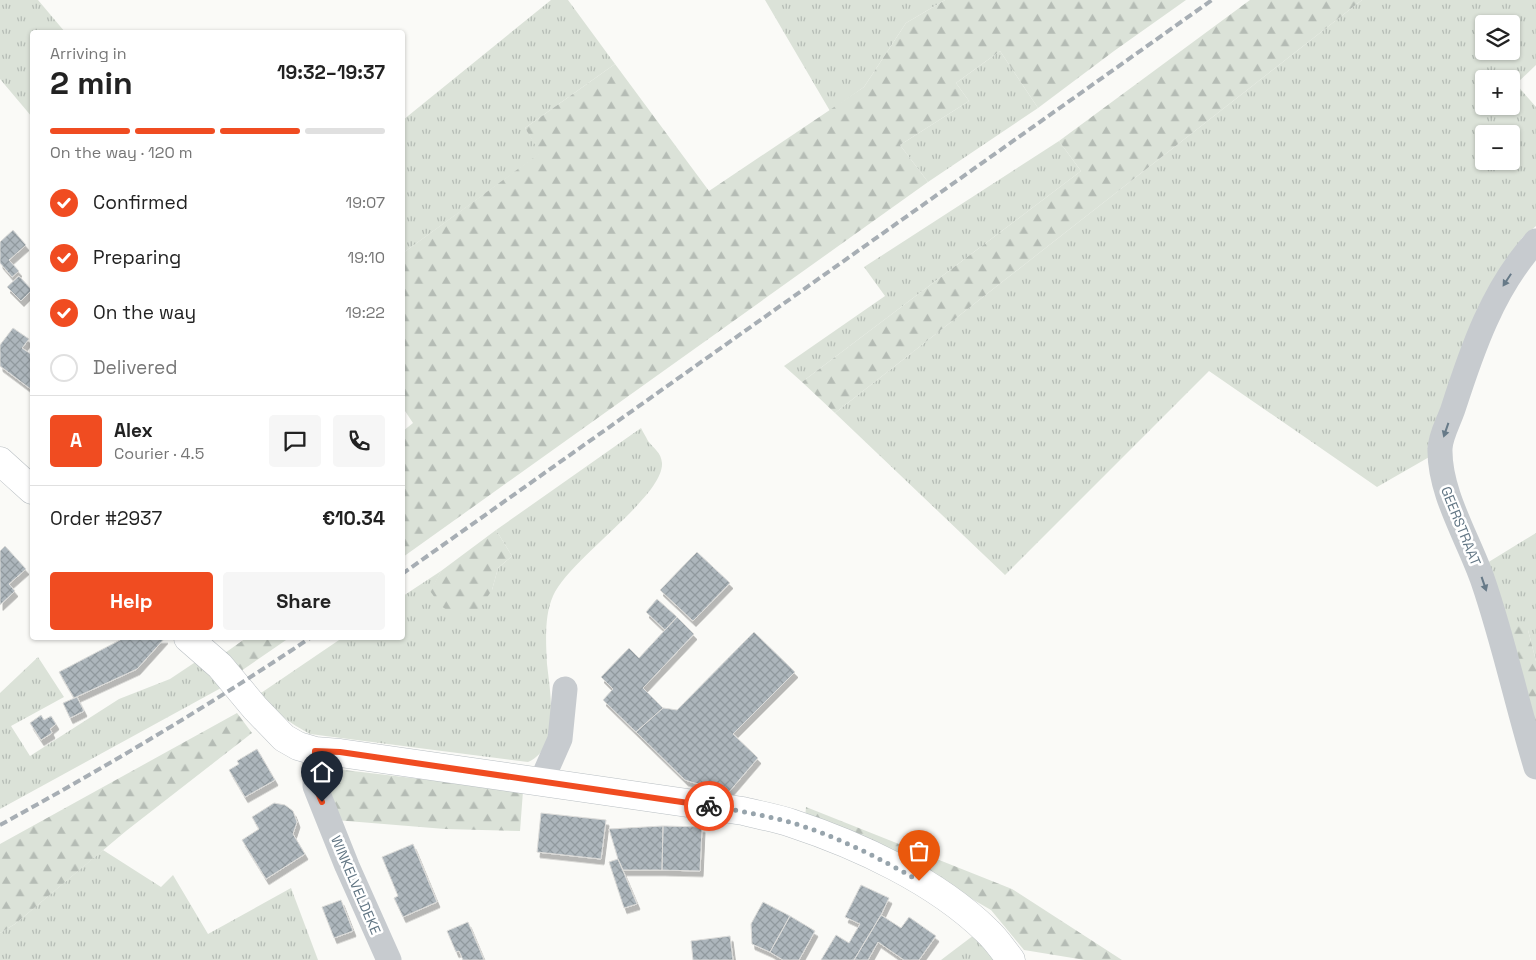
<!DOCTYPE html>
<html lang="en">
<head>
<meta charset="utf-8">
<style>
	body { margin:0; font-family:"Space Grotesk",sans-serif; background:#f6f6f6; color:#222; height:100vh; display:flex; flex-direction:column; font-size:19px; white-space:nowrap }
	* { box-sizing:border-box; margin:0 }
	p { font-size:16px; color:#767676 }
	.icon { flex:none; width:28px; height:28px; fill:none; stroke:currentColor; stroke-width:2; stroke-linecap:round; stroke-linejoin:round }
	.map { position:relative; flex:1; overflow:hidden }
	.side { position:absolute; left:30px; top:30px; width:375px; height:610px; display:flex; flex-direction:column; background:#fff; border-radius:5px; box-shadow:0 1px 4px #0004 }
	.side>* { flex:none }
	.tools { position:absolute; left:1475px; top:15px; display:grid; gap:10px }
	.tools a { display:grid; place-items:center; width:45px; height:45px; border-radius:5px; background:#fff; box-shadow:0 1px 4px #0004; font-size:25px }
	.pin { position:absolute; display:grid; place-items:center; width:42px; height:42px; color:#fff; margin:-51px -21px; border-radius:50% 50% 50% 0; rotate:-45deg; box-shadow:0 0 5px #0007 }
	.pin .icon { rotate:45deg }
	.courier { position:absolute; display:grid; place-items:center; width:50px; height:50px; margin:-25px; border:4px solid #f04c21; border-radius:50%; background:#fff; color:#222; box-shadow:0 1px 6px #0007 }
	.head em { font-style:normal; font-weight:800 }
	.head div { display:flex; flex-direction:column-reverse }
	.head { display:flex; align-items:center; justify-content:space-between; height:85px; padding:0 20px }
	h1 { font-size:32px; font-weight:800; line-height:38px }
	.bar { display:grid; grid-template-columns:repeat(4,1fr); gap:8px 5px; align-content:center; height:60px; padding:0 20px }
	.bar i { height:6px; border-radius:4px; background:#e0e0e0 }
	.bar .active { background:#f04c21 }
	.bar p { grid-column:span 4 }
	.line { display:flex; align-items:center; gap:12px; padding:0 20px; border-top:1px solid #e0e0e0 }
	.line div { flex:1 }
	.round { display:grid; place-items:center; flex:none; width:52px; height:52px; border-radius:5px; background:#f6f6f6 }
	ol { padding:0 20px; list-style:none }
	li { display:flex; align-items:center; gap:15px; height:55px }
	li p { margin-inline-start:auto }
	li .icon { padding:5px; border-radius:50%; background:#f04c21; color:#fff; stroke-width:4 }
	li:last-child { color:#767676 }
	li i { width:28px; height:28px; border:2px solid #e0e0e0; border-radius:50% }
	.button { display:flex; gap:10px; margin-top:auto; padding:10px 20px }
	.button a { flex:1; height:58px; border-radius:5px; background:#f04c21; color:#fff; font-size:20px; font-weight:800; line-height:58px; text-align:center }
	.button a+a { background:#f6f6f6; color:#222 }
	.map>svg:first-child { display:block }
	.grass { fill:url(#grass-tufts); fill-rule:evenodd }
	.forest { fill:url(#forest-firs) }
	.building { fill:url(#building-cross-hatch); stroke:#dbdbd9; filter:url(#shadow) }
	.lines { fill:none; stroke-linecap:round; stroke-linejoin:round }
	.secondary-casing { stroke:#b9bfc3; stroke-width:29 }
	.street { stroke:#c7cbcf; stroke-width:25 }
	.secondary { stroke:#fff; stroke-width:28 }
	.rail { stroke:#a7aeb4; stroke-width:4; stroke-dasharray:8 4; stroke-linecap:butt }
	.oneway { fill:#677a88 }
	.done { stroke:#97a4ac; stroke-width:5; stroke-dasharray:0 9 }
	.route { stroke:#f04c21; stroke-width:6 }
	.labels { text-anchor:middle; stroke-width:5; stroke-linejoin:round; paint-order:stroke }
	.street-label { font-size:14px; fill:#627684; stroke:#fff }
</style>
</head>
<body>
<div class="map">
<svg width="1536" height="960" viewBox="0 0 1536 960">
	<defs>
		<pattern id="grass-tufts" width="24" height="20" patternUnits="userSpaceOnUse" patternTransform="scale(1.25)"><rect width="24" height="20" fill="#dbe2d8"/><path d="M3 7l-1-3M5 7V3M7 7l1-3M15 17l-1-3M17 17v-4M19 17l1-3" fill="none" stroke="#b5bcb5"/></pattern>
		<pattern id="forest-firs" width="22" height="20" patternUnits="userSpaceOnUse" patternTransform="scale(1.25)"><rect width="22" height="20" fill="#dbe2d8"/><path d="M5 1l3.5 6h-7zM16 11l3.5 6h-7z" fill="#b5bcb5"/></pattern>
		<pattern id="building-cross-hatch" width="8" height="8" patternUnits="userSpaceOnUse" patternTransform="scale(1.25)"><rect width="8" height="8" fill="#adb6bc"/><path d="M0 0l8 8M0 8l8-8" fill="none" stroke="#90999e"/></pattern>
		<filter id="shadow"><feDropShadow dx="3" dy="5.5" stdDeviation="0" flood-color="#0004"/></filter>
	</defs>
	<rect width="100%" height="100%" fill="#fafaf7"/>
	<path class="grass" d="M0,0H38L65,32H32V117L0,79Z
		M551,0H568L615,64L525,128L541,153L403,253V120Z
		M765,0H945L906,23L864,87L830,111Z
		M1362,0H1536V65L1516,84L1536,107V226L1522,238L1492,289L1431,456L1377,487L1209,371L1005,575L835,413ZM1484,24H1511V51H1484ZM1484,79H1511V106H1484ZM1484,134H1511V161H1484Z
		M1000,51L1038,108L928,182L900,145L969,101L956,83Z
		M1059,141L1081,171L802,382L784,366L885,296L864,267Z
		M641,428C643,432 646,437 648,441C654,449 661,452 662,463C664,497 569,559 553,596C544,616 546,643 547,664C550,692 561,748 528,762L310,734C290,723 273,712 261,693L342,638H402L403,596L441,571L431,591L492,590L498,568L512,556L496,530Z
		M1536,533V661L1528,630L1508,629L1487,563Z
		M38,657L64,697L11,726L30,756L119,699L170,679L200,659L221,688L0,809V693Z
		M103,850L161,887L173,875L208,934L291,888L318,960H0V933L15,924Z
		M974,935L1000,960H941Z"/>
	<path class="forest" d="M945,0H1186L1114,51L1038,108L1000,51L956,83L969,101L900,145L928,182L403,557V431L413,423L403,408V253L540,153L525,128L615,64L709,191L864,87L906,23Z
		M1250,0H1362L835,413L802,382L1081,171L1059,141Z
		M496,530L512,556L498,568L492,590L480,608L462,614L447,610L441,606L430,591L441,571Z
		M1521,625L1528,630L1536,661V746L1508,629Z
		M246,638H289L241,671L225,653Z
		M237,713L252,733L126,831L15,924L0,933V844Z
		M327,768L523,791L520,831L445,829L335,820L324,791Z
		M806,807L1012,889L1122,960H1085L1024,950L991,910L953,888L805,819Z"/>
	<path class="building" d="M13,230L26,245L9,260L19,271L12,277L0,263V242Z
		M19,276L32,290L21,301L7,287Z
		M13,328L29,339L22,348L32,355V390L0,366V345Z
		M5,546L26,569L9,584L15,591L0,605V551Z
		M697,552L730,583L693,621L660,590Z
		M657,599L677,617L665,630L646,612Z
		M677,617L694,634L643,688L663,708L636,732L603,700L613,689L601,677L629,648L639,658Z
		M754,632L795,672L733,734L758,758L728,793L685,780L636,732L663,708L677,710Z
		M120,638H165L137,669L74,698L59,672L122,639Z
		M77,697L84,711L70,718L63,703Z
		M41,715L44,720L51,716L56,724L50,729L52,733L41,740L30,723Z
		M257,749L275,780L245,797L229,770L239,764L237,761Z
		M274,803L285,805L293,811L297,822L293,834L305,854L266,879L242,840L259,829L252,817Z
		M541,813L606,820L601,859L537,852Z
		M663,826L662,870H623L618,859L609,829Z
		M663,826L702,827L700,871L662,870Z
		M413,844L437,902L403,917L394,898L398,896L382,857Z
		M618,859L637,904L624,908L609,862Z
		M861,885L889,898L881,915L854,960H821L836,935L849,943L860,924L845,917Z
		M341,900L353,931L334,938L322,907Z
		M763,902L790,916L770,952L752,944L751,924Z
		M881,915L901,928L909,917L936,936L919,960H904L878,942L868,960H854Z
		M790,916L815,931L799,960H783L770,952Z
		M468,922L484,960H463L459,951L456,952L447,931Z
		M730,936L733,960H693L691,941Z"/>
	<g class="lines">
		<g class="secondary-casing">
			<path id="secondary" d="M0,461L32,490
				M188,638L220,666L255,708L284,738L298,746L315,751L340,753L743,811C759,815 776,818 791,823C858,845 936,881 987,931C996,939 1003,950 1011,960"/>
		</g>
		<path class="street" d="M1536,241C1493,288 1472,350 1453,409C1449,421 1440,437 1440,449C1439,493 1469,540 1483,581C1504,642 1517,705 1536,767
			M315,751V786L347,866L389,960
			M541,782L560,739L565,689"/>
		<use href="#secondary" class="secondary"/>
		<path class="rail" d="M402,574L1212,0
			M0,825C106,767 210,705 310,638"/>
	</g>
	<defs><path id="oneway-solid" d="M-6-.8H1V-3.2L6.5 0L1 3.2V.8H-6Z" transform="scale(1.25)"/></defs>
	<g class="oneway">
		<use href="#oneway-solid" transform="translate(1507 280) rotate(123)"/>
		<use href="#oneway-solid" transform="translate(1446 430) rotate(109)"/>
		<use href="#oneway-solid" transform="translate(1484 584) rotate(71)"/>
	</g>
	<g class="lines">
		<path class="done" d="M709,806C736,810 763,815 789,822C832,834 880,858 919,881"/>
		<path class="route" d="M322,802L315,786V751L340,752L709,806"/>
	</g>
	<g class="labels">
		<g class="street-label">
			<text transform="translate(1461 526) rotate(68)" y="5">GEERSTRAAT</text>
			<text transform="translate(356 885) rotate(67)" y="5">WINKELVELDEKE</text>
		</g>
	</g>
</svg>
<div class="tools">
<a><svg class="icon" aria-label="layers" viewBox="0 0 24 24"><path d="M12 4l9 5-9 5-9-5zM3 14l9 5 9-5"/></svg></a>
<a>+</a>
<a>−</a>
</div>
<div class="pin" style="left:919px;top:881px;background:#ea580c"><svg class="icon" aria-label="bag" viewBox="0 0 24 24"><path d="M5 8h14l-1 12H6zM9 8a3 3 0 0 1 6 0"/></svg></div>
<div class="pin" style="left:322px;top:802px;background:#1f2937"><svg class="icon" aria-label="home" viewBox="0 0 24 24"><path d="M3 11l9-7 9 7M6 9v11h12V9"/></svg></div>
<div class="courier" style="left:709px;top:806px"><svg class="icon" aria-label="bike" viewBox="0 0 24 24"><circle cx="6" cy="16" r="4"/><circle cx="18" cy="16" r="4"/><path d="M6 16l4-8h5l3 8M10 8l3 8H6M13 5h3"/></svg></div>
<section class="side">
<div class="head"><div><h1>2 min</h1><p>Arriving in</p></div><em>19:32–19:37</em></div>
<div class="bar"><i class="active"></i><i class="active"></i><i class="active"></i><i></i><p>On the way · 120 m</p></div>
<ol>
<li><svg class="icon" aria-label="check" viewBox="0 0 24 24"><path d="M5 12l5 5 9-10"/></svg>Confirmed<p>19:07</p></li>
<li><svg class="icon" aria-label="check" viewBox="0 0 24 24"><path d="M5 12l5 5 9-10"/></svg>Preparing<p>19:10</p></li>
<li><svg class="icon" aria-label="check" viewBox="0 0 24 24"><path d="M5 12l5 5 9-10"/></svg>On the way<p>19:22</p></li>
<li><i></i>Delivered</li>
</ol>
<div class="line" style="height:90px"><b class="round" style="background:#f04c21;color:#fff">A</b><div><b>Alex</b><p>Courier · 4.5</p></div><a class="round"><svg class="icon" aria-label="chat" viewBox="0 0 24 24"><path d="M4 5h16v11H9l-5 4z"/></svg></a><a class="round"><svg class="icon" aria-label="phone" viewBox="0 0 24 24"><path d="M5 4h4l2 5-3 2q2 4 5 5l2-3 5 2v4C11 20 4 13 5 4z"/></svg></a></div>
<div class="line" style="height:65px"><div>Order #2937</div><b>€10.34</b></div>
<div class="button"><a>Help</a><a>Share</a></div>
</section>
</div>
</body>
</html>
